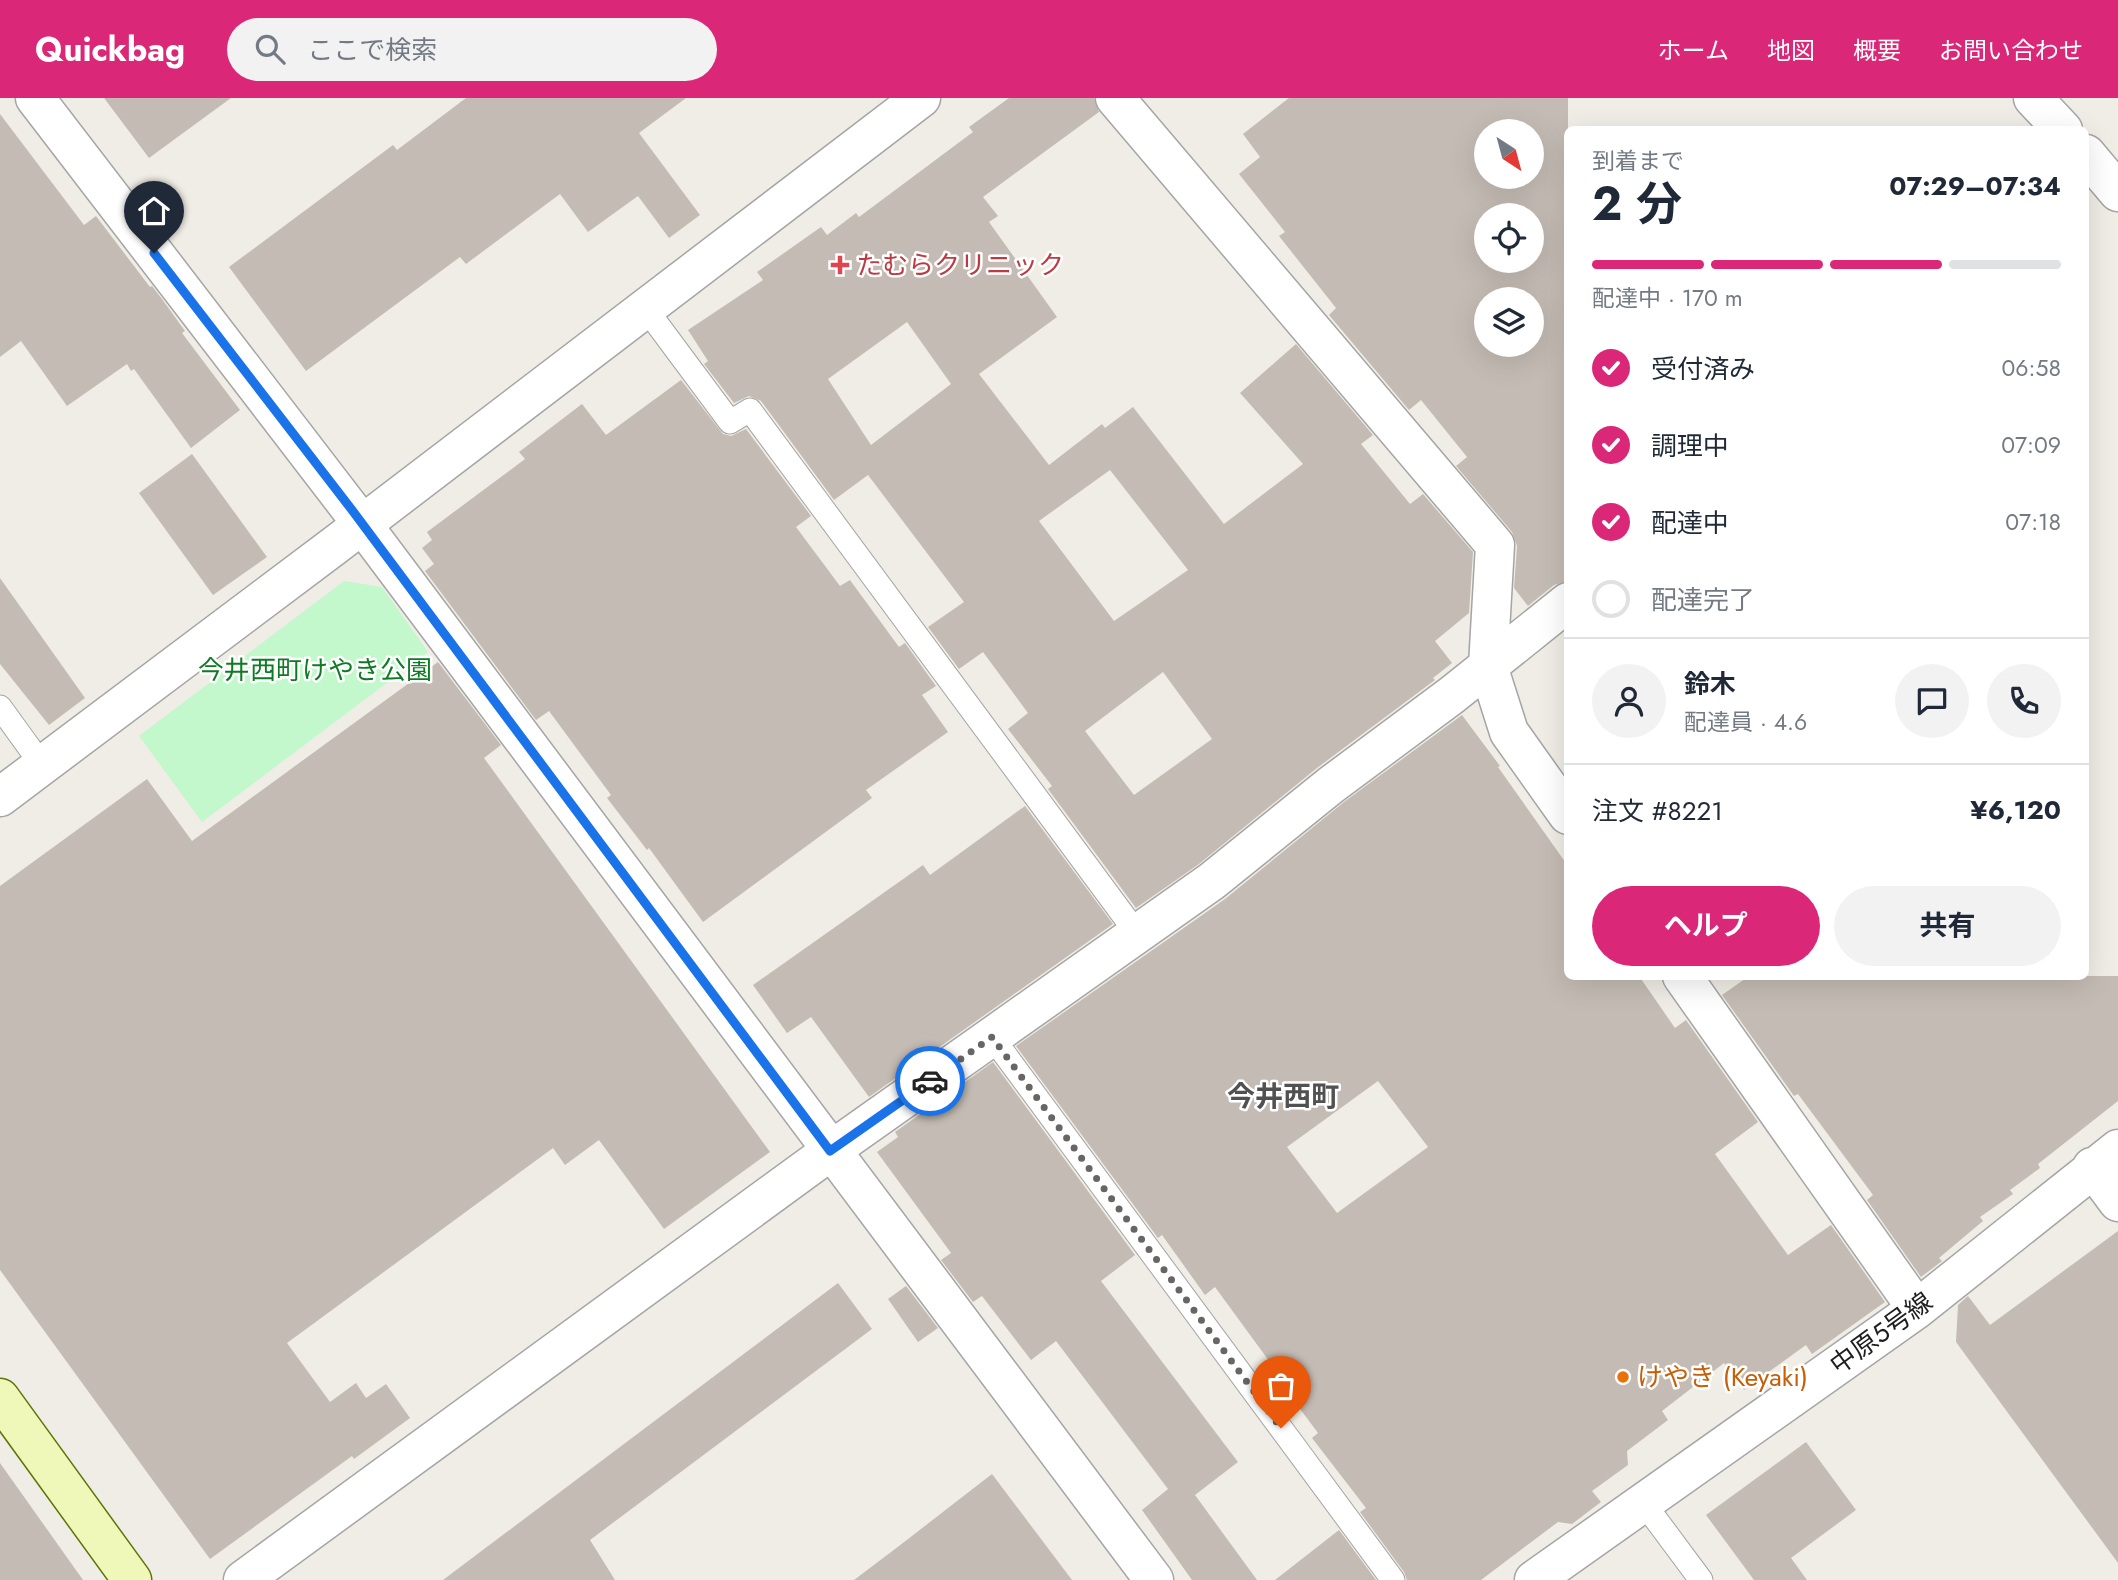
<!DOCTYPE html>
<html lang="ja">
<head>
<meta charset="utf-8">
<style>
	body { margin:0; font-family:Jost,"Noto Sans JP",sans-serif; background:#f2f2f3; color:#1f2937; height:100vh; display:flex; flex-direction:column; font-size:26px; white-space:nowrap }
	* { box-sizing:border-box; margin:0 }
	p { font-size:23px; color:#747a83 }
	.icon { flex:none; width:38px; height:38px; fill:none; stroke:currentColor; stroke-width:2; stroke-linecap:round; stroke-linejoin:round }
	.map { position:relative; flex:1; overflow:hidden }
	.side { position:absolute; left:1564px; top:28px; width:525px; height:854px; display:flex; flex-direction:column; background:#fff; border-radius:10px; box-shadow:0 7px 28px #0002 }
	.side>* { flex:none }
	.needle { width:46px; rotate:144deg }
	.tools { position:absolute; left:1474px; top:21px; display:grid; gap:14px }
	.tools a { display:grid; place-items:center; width:70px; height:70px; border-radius:50%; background:#fff; box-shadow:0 7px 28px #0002; font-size:35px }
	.pin { position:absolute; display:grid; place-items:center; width:60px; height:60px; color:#fff; margin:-72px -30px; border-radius:50% 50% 50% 0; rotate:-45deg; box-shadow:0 0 7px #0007 }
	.pin .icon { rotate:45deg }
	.courier { position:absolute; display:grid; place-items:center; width:70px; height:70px; margin:-35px; border:5px solid #1a73e8; border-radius:50%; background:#fff; color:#222; box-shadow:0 2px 9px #0007 }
	.head em { font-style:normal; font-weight:700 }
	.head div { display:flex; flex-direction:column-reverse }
	.head { display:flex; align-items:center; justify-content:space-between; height:119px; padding:0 28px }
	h1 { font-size:46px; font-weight:700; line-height:52px }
	.bar { display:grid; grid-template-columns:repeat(4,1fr); gap:10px 7px; align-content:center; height:84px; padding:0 28px }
	.bar i { height:9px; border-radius:5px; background:#e0e1e3 }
	.bar .current { background:#db2777 }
	.bar p { grid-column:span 4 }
	.line { display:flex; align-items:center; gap:18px; padding:0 28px; border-top:2px solid #e0e1e3 }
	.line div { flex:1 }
	.round { display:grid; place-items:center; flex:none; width:74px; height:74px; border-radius:37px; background:#f2f2f3 }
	ol { padding:0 28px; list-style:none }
	li { display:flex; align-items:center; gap:21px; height:77px }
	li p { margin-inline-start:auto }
	li .icon { padding:7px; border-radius:50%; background:#db2777; color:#fff; stroke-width:4 }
	li:last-child { color:#747a83 }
	li i { width:38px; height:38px; border:4px solid #e0e1e3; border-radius:50% }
	.action { display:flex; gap:14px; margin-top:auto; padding:14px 28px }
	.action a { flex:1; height:80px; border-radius:42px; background:#db2777; color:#fff; font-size:28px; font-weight:700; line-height:80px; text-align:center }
	.action a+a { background:#f2f2f3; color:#1f2937 }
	header { display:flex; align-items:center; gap:42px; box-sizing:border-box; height:98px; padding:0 35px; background:#db2777; color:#fff }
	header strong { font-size:33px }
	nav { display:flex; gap:38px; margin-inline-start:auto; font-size:24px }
	.search { width:490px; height:63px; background:#f2f2f3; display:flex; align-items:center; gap:18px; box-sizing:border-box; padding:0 24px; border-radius:38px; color:#747a83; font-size:26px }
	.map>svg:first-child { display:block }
	.park { fill:#c2f8cc }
	.building { fill:#c4bcb4; fill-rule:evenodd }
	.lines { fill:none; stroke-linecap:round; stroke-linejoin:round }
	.lane-casing { stroke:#a5a5a5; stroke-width:25 }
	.street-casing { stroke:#a5a5a5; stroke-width:41 }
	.secondary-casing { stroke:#5d7407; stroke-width:41 }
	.lane { stroke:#fff; stroke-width:23 }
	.street { stroke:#fff; stroke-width:38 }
	.secondary { stroke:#eff8b9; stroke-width:38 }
	.done { stroke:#676664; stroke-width:7; stroke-dasharray:0 12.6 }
	.route { stroke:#1a73e8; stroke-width:9 }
	.health-dot { fill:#e0444e; stroke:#fff; stroke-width:2.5 }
	.food-dot { fill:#e8710a; stroke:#fff; stroke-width:2.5 }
	.labels { text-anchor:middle; stroke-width:5; stroke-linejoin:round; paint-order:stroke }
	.health-label { font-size:26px; fill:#be3a42; stroke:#fff; text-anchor:start }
	.park-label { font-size:26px; fill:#0d7b22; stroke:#fff }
	.street-label { font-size:26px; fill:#1e1e1e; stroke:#fff }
	.food-label { font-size:26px; fill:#c56008; stroke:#fff; text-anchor:start }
	.neighbourhood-label { font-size:28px; font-weight:bold; fill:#515151; stroke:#fff }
</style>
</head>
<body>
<header>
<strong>Quickbag</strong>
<div class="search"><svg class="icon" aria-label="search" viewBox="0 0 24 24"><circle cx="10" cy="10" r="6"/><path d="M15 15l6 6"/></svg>ここで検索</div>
<nav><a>ホーム</a><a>地図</a><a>概要</a><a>お問い合わせ</a></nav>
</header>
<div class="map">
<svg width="2118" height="1482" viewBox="0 0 2118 1482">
	<rect width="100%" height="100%" fill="#efede5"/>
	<path class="park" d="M344,483L382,489L428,554L202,724L139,638Z"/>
	<path class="building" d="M104,0H231L149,60Z
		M466,0H686L639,35L700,117L669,140L638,98L588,134L560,96L466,166L460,159L306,273L229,169L393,47L397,52Z
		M1009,0H1094L1099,14L983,99L998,118L989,124L1057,219L979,276L1049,367L1102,326L1105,330L1133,309L1224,426L1303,366L1240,295L1296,246L1373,337L1361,346L1410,406L1423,396L1473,454L1469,515L1435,543L1452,565L1433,580L1435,582L1317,670L1199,766L1136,810L1048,691L1052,688L1008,631L1028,615L983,554L959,571L928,529L964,504L868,377L834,402L761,303L749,298L734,305L704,266L708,263L688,232L763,182L757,174L821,129L827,137L856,115L859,119L973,34L969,29ZM907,224L951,286L871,347L828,281ZM1110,372L1188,472L1114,523L1039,423ZM1163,574L1212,641L1134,697L1085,633Z
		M1289,0H1568V483L1554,487L1528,508L1514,490L1517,448L1512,434L1456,368L1467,359L1421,302L1409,312L1329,217L1336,210L1279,138L1285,134L1239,76L1260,59L1243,36ZM1486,33H1531V79H1486ZM1486,117H1531V163H1486ZM1486,201H1531V247H1486Z
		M0,16L84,127L96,118L150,189L152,188L162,201L185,233L182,235L240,312L191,350L134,271L131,273L127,266L67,308L21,243L0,259Z
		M681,282L723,336L731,338L746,331L811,418L796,429L840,488L850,482L899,549L905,545L936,588L922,597L948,634L866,692L872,700L703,824L649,750L647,752L607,700L611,697L549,613L536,622L425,473L434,466L422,450L432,442L427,434L525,361L519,354L582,306L606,337Z
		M192,356L267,459L213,497L139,395Z
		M0,480L85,600L49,627L0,566Z
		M438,564L501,647L484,660L770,1054L664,1131L599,1042L565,1067L553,1050L287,1245L330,1304L356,1285L366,1300L386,1286L410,1320L354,1361L352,1358L210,1461L0,1172V788L147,681L192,743Z
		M1462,617L1500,668L1498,669L1568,768V878H1639L1675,930L1686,922L1758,1024L1715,1056L1788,1157L1831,1127L1885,1204L1812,1256L1806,1247L1744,1292L1724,1265L1662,1313L1668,1322L1627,1353L1628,1367L1592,1393L1601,1404L1572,1426L1558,1424L1481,1482H1407L1404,1474L1360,1414L1366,1410L1312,1340L1318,1335L1280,1284L1283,1282L1215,1189L1205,1197L1162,1137L1158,1140L1016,948L1225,801L1344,704ZM1378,983L1428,1049L1337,1115L1287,1049Z
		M1025,708L1113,826L869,999L811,919L787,935L753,887L923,767L930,777Z
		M1749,878H2118V1003L2038,1066L2040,1070L2010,1092L2013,1096L1980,1119L1983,1123L1939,1160L1942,1163L1921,1179L1867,1102L1873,1097L1798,996L1794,998L1722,897Z
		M993,964L1135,1157L1101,1183L1238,1364L1195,1397L1257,1482H1192L1142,1412L1168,1391L1056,1243L1031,1262L982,1198L973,1204L941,1162L951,1155L877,1054L898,1039L895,1034Z
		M2118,1133V1465L1956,1244L1958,1207L1968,1198L1990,1227Z
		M838,1185L872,1231L590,1442L615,1482H443Z
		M906,1188L938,1230L918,1244L888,1201Z
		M1806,1344L1856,1412L1791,1460L1807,1482H1754L1706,1417Z
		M0,1365L83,1482H0Z
		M992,1376L1072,1482H854L899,1448Z
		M1339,1432L1376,1482H1275Z"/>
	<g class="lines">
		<g class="lane-casing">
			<path id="lane" d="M646,211L730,324L750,312L1138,837
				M0,609L42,667
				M992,939L1393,1482
				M1643,1404L1701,1482"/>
		</g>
		<g class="street-casing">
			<path id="street" d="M35,0L362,426L1154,1482
				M1115,0L1495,447L1488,568L1509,634L1568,717
				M2033,0L2063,32
				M2086,56L2118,94
				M0,699L334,448L921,0
				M1682,878L1917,1211
				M2092,1069L2118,1104
				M243,1482L847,1041L1212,783L1331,687L1452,597L1568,504
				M1534,1482L1917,1211L2118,1051"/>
		</g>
		<g class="secondary-casing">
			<path id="secondary" d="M0,1300L132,1482"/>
		</g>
		<use href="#lane" class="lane"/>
		<use href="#street" class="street"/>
		<use href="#secondary" class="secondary"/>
	</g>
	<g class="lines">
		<path class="done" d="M930,983L992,939L1281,1330"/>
		<path class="route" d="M154,155L352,412L830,1053L930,983"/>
	</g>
	<path class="health-dot" d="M836.5 156.5h7v7h7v7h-7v7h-7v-7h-7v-7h7z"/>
	<circle class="food-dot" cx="1623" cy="1279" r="7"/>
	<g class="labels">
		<g class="health-label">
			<text x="856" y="176">たむらクリニック</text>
		</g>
		<g class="park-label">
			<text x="315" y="581">今井西町けやき公園</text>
		</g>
		<g class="street-label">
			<text transform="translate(1881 1235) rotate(-36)" y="9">中原5号線</text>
		</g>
		<g class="food-label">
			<text x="1637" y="1288">けやき (Keyaki)</text>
		</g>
		<g class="neighbourhood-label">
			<text x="1283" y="1008">今井西町</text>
		</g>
	</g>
</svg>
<div class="tools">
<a><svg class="needle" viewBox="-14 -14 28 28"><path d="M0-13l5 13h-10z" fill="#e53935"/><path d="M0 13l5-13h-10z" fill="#747a83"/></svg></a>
<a><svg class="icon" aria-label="locate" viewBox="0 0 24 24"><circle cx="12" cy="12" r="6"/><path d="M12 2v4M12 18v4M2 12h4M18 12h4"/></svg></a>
<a><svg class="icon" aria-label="layers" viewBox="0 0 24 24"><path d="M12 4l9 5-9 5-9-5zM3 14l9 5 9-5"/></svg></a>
</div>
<div class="pin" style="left:1281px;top:1330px;background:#ea580c"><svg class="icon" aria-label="bag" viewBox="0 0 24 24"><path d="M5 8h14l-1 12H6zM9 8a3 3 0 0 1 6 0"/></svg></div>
<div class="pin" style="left:154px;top:155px;background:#1f2937"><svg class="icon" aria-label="home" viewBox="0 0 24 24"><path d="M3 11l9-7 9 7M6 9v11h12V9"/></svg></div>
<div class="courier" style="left:930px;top:983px"><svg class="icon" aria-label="car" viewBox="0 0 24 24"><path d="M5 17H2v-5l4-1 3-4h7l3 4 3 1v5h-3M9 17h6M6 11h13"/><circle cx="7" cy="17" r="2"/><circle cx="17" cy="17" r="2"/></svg></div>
<section class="side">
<div class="head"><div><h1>2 分</h1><p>到着まで</p></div><em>07:29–07:34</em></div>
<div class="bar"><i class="current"></i><i class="current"></i><i class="current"></i><i></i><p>配達中 · 170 m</p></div>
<ol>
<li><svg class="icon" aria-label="check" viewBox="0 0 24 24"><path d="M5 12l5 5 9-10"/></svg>受付済み<p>06:58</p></li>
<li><svg class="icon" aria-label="check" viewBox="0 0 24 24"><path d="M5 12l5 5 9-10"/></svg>調理中<p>07:09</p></li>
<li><svg class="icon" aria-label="check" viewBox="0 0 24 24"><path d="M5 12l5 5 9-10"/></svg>配達中<p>07:18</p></li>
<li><i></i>配達完了</li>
</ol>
<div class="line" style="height:126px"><a class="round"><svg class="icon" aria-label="person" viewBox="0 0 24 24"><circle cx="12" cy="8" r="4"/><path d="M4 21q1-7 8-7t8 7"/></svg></a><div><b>鈴木</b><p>配達員 · 4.6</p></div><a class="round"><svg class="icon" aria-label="chat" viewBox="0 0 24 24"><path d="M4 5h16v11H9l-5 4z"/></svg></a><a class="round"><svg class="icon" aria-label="phone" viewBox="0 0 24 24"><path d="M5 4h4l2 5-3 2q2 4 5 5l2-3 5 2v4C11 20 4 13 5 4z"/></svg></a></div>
<div class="line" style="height:91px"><div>注文 #8221</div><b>¥6,120</b></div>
<div class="action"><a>ヘルプ</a><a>共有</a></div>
</section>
</div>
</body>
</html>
